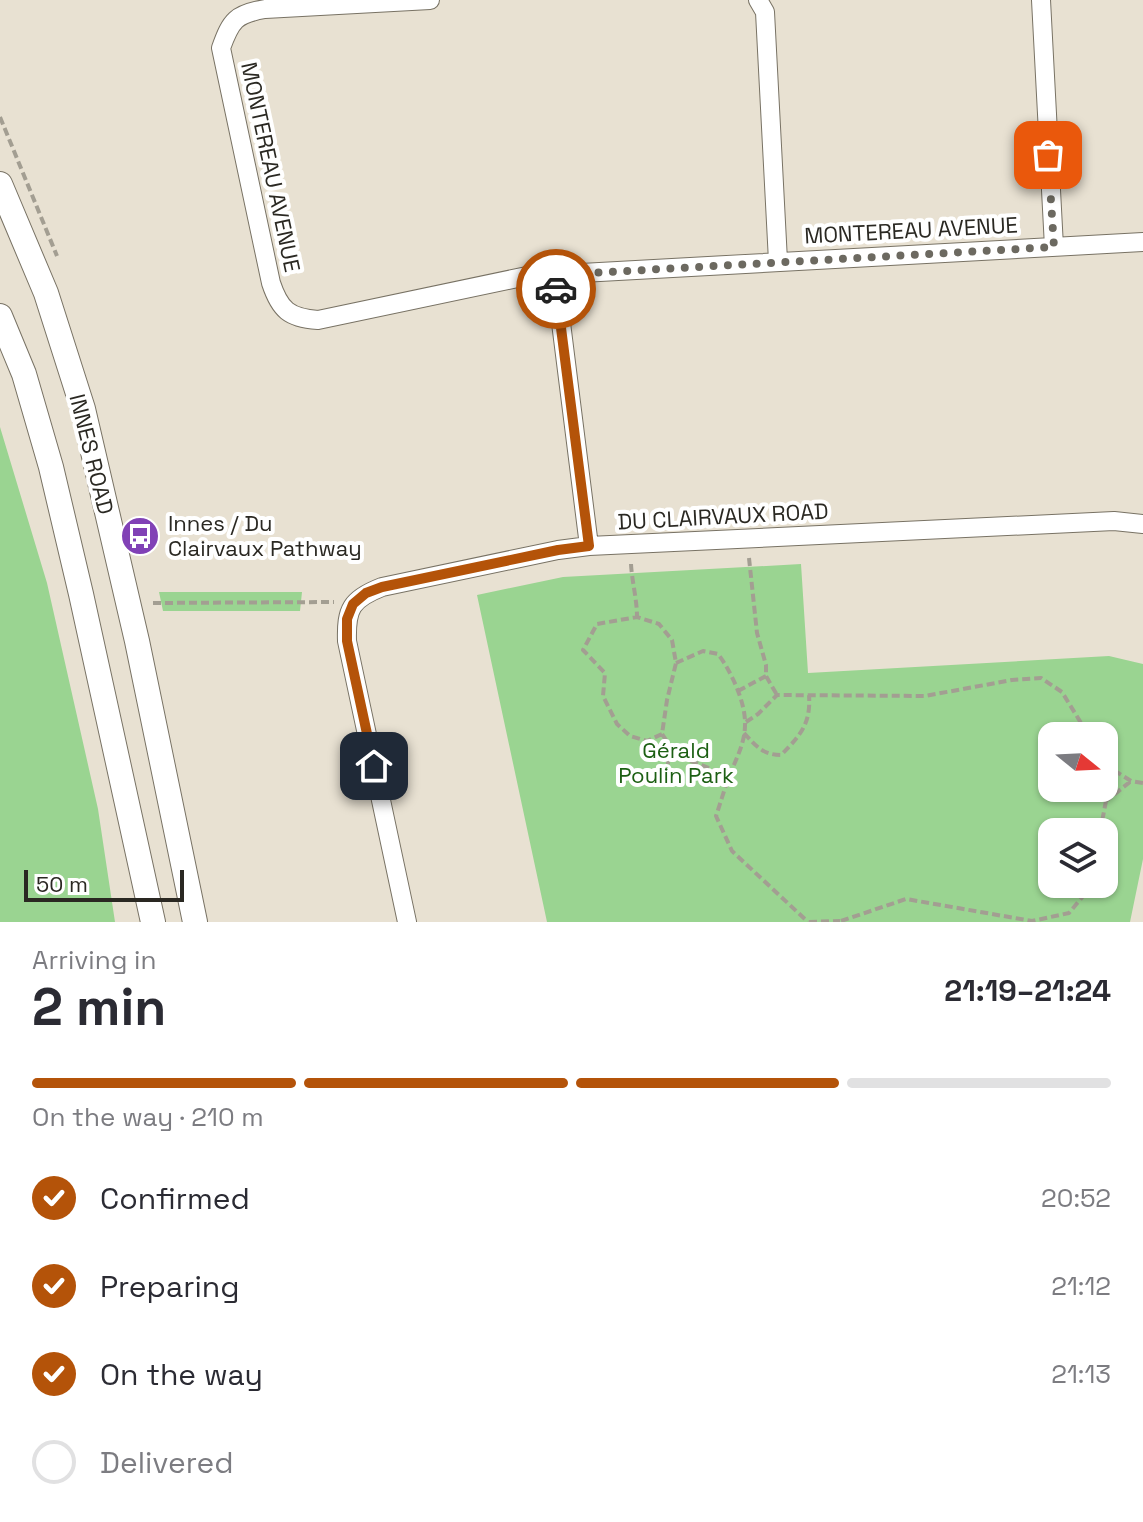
<!DOCTYPE html>
<html lang="en">
<head>
<meta charset="utf-8">
<style>
	body { margin:0; font-family:"Space Grotesk",sans-serif; background:#f7f7f7; color:#2b2b33; height:100vh; display:flex; flex-direction:column; font-size:30px; white-space:nowrap }
	* { box-sizing:border-box; margin:0 }
	p { font-size:26px; color:#7c7c81 }
	.icon { flex:none; width:44px; height:44px; fill:none; stroke:currentColor; stroke-width:2; stroke-linecap:round; stroke-linejoin:round }
	.map { position:relative; height:922px; overflow:hidden }
	.drawer { display:flex; flex-direction:column; background:#fff; flex:1 }
	.drawer>* { flex:none }
	.needle { width:52px; rotate:108deg }
	.tools { position:absolute; left:1038px; top:722px; display:grid; gap:16px }
	.tools a { display:grid; place-items:center; width:80px; height:80px; border-radius:16px; background:#fff; box-shadow:0 2px 6px #0004; font-size:40px }
	.scale { position:absolute; left:24px; bottom:20px; width:160px; box-sizing:border-box; padding-left:8px; border:4px solid #2a2822; border-top:0; font-size:22px; line-height:28px; white-space:nowrap; color:#2a2822; -webkit-text-stroke:6px #fff; paint-order:stroke }
	.pin { position:absolute; display:grid; place-items:center; width:68px; height:68px; color:#fff; margin:-34px; border-radius:16px; box-shadow:0 4px 12px #0006 }
	.courier { position:absolute; display:grid; place-items:center; width:80px; height:80px; margin:-40px; border:6px solid #b45309; border-radius:50%; background:#fff; color:#222; box-shadow:0 2px 10px #0007 }
	.headline em { font-style:normal; font-weight:700 }
	.headline div { display:flex; flex-direction:column-reverse }
	.headline { display:flex; align-items:center; justify-content:space-between; height:136px; padding:0 32px }
	h1 { font-size:52px; font-weight:700; line-height:60px }
	.bar { display:grid; grid-template-columns:repeat(4,1fr); gap:12px 8px; align-content:center; height:96px; padding:0 32px }
	.bar i { height:10px; border-radius:6px; background:#e1e1e2 }
	.bar .current { background:#b45309 }
	.bar p { grid-column:span 4 }
	ol { padding:0 32px; list-style:none }
	li { display:flex; align-items:center; gap:24px; height:88px }
	li p { margin-inline-start:auto }
	li .icon { padding:8px; border-radius:50%; background:#b45309; color:#fff; stroke-width:4 }
	li:last-child { color:#7c7c81 }
	li i { width:44px; height:44px; border:4px solid #e1e1e2; border-radius:50% }
	.map>svg:first-child { display:block }
	.green { fill:#9ad491; fill-rule:evenodd }
	.lines { fill:none; stroke-linecap:round; stroke-linejoin:round }
	.street-casing { stroke:#787264; stroke-width:20 }
	.secondary-casing { stroke:#787264; stroke-width:26 }
	.path { stroke:#a39e92; stroke-width:4; stroke-dasharray:8 4; stroke-linecap:butt }
	.street { stroke:#fff; stroke-width:18 }
	.secondary { stroke:#fff; stroke-width:24 }
	.done { stroke:#6c6960; stroke-width:8; stroke-dasharray:0 14.4 }
	.route { stroke:#b45309; stroke-width:10 }
	.labels { text-anchor:middle; stroke-width:8; stroke-linejoin:round; paint-order:stroke }
	.street-label { font-size:22px; fill:#2a2822; stroke:#fff }
	.poi-label { font-size:22px; fill:#2a2822; stroke:#fff; text-anchor:start }
	.park-label { font-size:22px; fill:#1c5f13; stroke:#fff }
</style>
</head>
<body>
<div class="map">
<svg width="1143" height="922" viewBox="0 0 1143 922">
	<rect width="100%" height="100%" fill="#e8e1d2"/>
	<path class="green" d="M0,427L47,583L98,809L115,922H0Z
		M801,564L808,673L1109,656L1143,664V859L1130,922H547L477,595L563,577ZM1052,736H1104V788H1052ZM1052,832H1104V884H1052Z
		M159,592H302L300,611H163Z"/>
	<g class="lines">
		<g class="street-casing">
			<path id="street" d="M430,0L265,9C236,14 231,20 221,48L271,283C280,310 289,318 318,320L527,276L1143,242
				M758,0L765,12L778,261
				M1041,0L1054,247
				M555,275L589,546
				M407,922L347,641C346,609 351,599 382,587L558,550L589,546L1114,521L1143,524"/>
		</g>
		<g class="secondary-casing">
			<path id="secondary" d="M0,184L46,293L83,409L137,641L195,922
				M0,316L24,374L51,467L81,594L153,922"/>
		</g>
		<path class="path" d="M0,117L57,256
			M749,558L757,633L766,665V676L777,695
			M631,564C632,582 637,599 637,617
			M153,603L334,602
			M676,663L703,651L718,654C731,671 746,703 745,725C745,744 735,761 728,779C724,791 720,804 716,816L732,851L808,922
			M738,691L766,676
			M746,722L758,714L777,695L925,696L1012,680L1041,678L1062,692L1089,736
			M744,733C756,746 763,755 781,755C801,735 811,723 809,695
			M662,734L647,741L630,736L617,724L603,696L605,673L583,650L597,624L637,617L659,624L672,640L676,663L667,700L662,734L668,743V776
			M668,752L729,776
			M1104,764L1131,781L1143,783
			M1103,788L1106,801L1131,781
			M1100,832L1106,801
			M841,921L906,899L1032,921L1069,913L1089,889L1090,884
			M809,922L840,921"/>
		<use href="#street" class="street"/>
		<use href="#secondary" class="secondary"/>
	</g>
	<g class="lines">
		<path class="done" d="M556,289L555,275L1054,247L1048,155"/>
		<path class="route" d="M374,766L347,641V619L353,604L366,593L382,587L558,550L589,546L556,289"/>
	</g>
	<defs>
		<g id="bus-disc" transform="scale(2)"><circle r="9.5" fill="#8141b6" stroke="#fff"/><path d="M-5-6H5V4H4V6H2V4H-2V6H-4V4H-5ZM-3.5-4V0h7V-4ZM-3.5 1.2v1.5H-2V1.2ZM2 1.2v1.5H3.5V1.2Z" fill="#fff"/></g>
	</defs>
	<g fill-rule="evenodd">
		<use href="#bus-disc" x="140" y="536"/>
	</g>
	<g class="labels">
		<g class="street-label">
			<text transform="translate(271 167) rotate(78)" y="8">MONTEREAU AVENUE</text>
			<text transform="translate(911 230) rotate(-3)" y="8">MONTEREAU AVENUE</text>
			<text transform="translate(92 454) rotate(76)" y="8">INNES ROAD</text>
			<text transform="translate(723 516) rotate(-3)" y="8">DU CLAIRVAUX ROAD</text>
		</g>
		<g class="poi-label">
			<text x="168" y="531">Innes / Du<tspan x="168" dy="25">Clairvaux Pathway</tspan></text>
		</g>
		<g class="park-label">
			<text x="676" y="758">Gérald<tspan x="676" dy="25">Poulin Park</tspan></text>
		</g>
	</g>
</svg>
<div class="tools">
<a><svg class="needle" viewBox="-14 -14 28 28"><path d="M0-13l5 13h-10z" fill="#e53935"/><path d="M0 13l5-13h-10z" fill="#7c7c81"/></svg></a>
<a><svg class="icon" aria-label="layers" viewBox="0 0 24 24"><path d="M12 4l9 5-9 5-9-5zM3 14l9 5 9-5"/></svg></a>
</div>
<div class="scale">50 m</div>
<div class="pin" style="left:1048px;top:155px;background:#ea580c"><svg class="icon" aria-label="bag" viewBox="0 0 24 24"><path d="M5 8h14l-1 12H6zM9 8a3 3 0 0 1 6 0"/></svg></div>
<div class="pin" style="left:374px;top:766px;background:#1f2937"><svg class="icon" aria-label="home" viewBox="0 0 24 24"><path d="M3 11l9-7 9 7M6 9v11h12V9"/></svg></div>
<div class="courier" style="left:556px;top:289px"><svg class="icon" aria-label="car" viewBox="0 0 24 24"><path d="M5 17H2v-5l4-1 3-4h7l3 4 3 1v5h-3M9 17h6M6 11h13"/><circle cx="7" cy="17" r="2"/><circle cx="17" cy="17" r="2"/></svg></div>
</div>
<section class="drawer">
<div class="headline"><div><h1>2 min</h1><p>Arriving in</p></div><em>21:19–21:24</em></div>
<div class="bar"><i class="current"></i><i class="current"></i><i class="current"></i><i></i><p>On the way · 210 m</p></div>
<ol>
<li><svg class="icon" aria-label="check" viewBox="0 0 24 24"><path d="M5 12l5 5 9-10"/></svg>Confirmed<p>20:52</p></li>
<li><svg class="icon" aria-label="check" viewBox="0 0 24 24"><path d="M5 12l5 5 9-10"/></svg>Preparing<p>21:12</p></li>
<li><svg class="icon" aria-label="check" viewBox="0 0 24 24"><path d="M5 12l5 5 9-10"/></svg>On the way<p>21:13</p></li>
<li><i></i>Delivered</li>
</ol>
</section>
</body>
</html>
